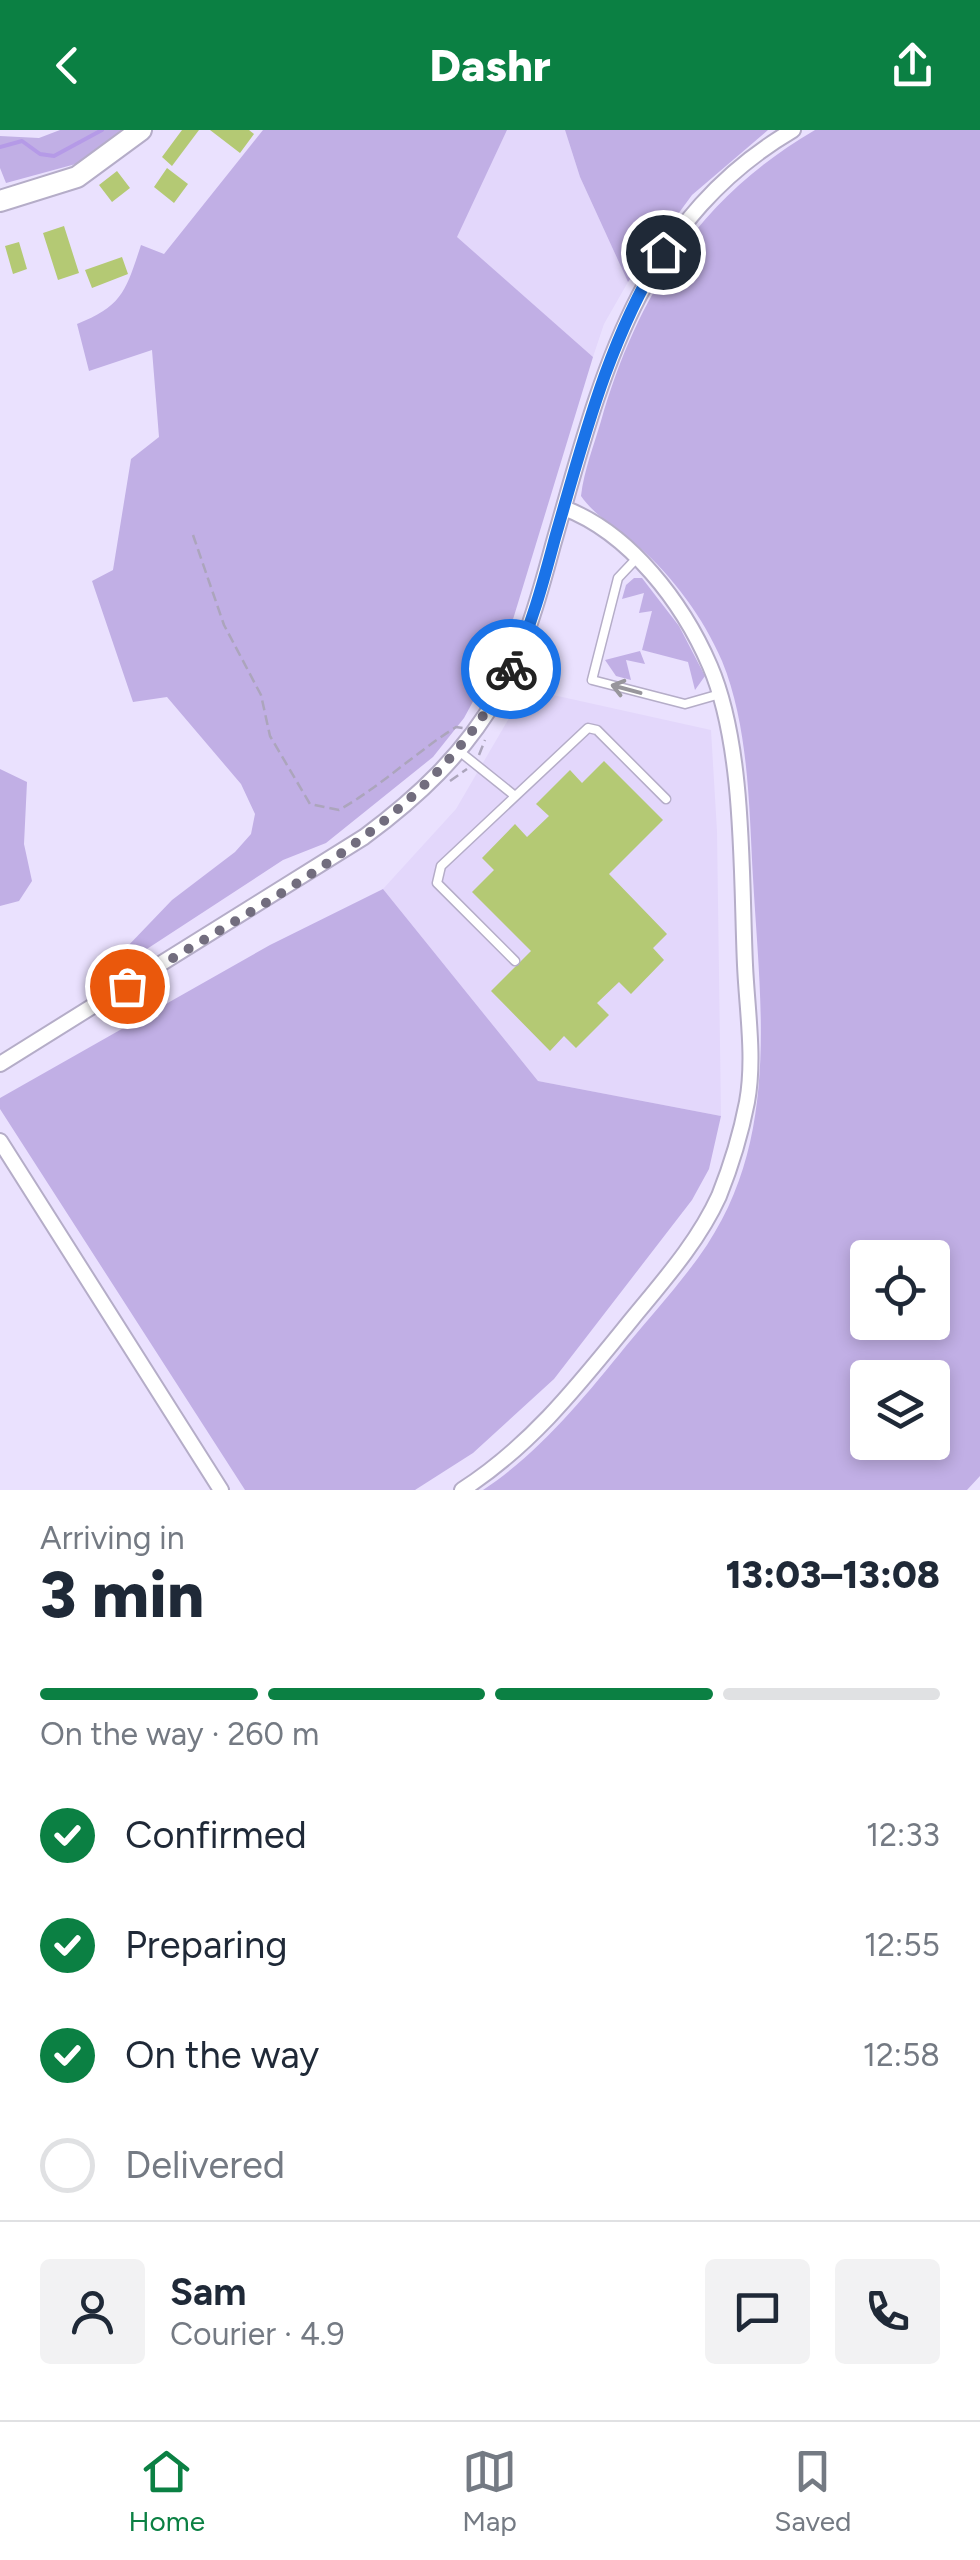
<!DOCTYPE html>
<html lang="en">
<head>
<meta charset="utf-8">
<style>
	body { margin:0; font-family:Figtree,sans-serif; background:#f2f2f3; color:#1f2937; height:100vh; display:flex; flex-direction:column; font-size:38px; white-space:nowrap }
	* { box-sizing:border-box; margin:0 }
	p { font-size:32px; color:#747a83 }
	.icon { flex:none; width:55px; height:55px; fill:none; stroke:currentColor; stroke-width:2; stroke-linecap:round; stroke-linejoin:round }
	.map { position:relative; height:1360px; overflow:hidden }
	.details { display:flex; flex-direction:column; background:#fff; flex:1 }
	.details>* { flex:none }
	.buttons { position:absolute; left:850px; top:1110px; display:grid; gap:20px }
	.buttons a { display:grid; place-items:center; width:100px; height:100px; border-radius:10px; background:#fff; box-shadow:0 5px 15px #0003; font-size:50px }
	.pin { position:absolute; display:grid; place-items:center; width:85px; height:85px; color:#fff; margin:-42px; border:5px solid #fff; border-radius:50%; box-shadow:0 2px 10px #0007 }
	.courier { position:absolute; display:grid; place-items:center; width:100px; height:100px; margin:-50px; border:8px solid #1a73e8; border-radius:50%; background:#fff; color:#222; box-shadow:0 2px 12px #0007 }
	.head em { font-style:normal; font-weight:800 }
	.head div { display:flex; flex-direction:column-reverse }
	.head { display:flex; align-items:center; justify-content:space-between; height:170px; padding:0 40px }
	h1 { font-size:65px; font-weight:800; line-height:75px }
	.bar { display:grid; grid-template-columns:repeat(4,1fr); gap:15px 10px; align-content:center; height:120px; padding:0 40px }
	.bar i { height:12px; border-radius:8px; background:#e0e1e3 }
	.bar .active { background:#0b8043 }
	.bar p { grid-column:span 4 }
	.line { display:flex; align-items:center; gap:25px; padding:0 40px; border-top:2px solid #e0e1e3 }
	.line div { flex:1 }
	.round { display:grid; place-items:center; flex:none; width:105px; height:105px; border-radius:10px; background:#f2f2f3 }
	ol { padding:0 40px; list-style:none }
	li { display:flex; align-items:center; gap:30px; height:110px }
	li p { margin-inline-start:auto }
	li .icon { padding:10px; border-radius:50%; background:#0b8043; color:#fff; stroke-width:4 }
	li:last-child { color:#747a83 }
	li i { width:55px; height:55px; border:5px solid #e0e1e3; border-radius:50% }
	header { display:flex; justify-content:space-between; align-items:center; height:130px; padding:0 40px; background:#0b8043; color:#fff; font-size:45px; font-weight:800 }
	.tab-bar { display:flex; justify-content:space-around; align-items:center; height:140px; border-top:2px solid #e0e1e3; background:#fff; font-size:28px; color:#747a83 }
	.tab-bar a { display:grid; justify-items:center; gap:5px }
	.tab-bar .active { color:#0b8043 }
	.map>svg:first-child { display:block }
	.built { fill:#e3d7fb }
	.green { fill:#c1afe5; fill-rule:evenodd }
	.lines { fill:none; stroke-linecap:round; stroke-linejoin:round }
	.stream { stroke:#b59ae7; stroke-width:4 }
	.building { fill:#b4c974 }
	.lane-casing { stroke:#b5adc8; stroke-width:11 }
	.street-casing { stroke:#b5adc8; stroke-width:18 }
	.secondary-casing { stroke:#b5adc8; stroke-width:24 }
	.path { stroke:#aca5bc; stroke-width:2.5; stroke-dasharray:10 5; stroke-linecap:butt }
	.lane { stroke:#fff; stroke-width:8 }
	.street { stroke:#fff; stroke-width:14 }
	.secondary { stroke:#fff; stroke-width:20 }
	.oneway { stroke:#98969c }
	.done { stroke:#726d7e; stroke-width:10; stroke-dasharray:0 18 }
	.route { stroke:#1a73e8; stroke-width:12 }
</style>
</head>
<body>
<header><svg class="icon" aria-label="back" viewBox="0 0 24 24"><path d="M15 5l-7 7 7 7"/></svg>Dashr<svg class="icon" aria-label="share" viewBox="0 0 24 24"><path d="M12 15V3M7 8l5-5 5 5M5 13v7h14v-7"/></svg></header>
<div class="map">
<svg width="980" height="1360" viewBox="0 0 980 1360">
	<rect width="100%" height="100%" fill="#eae1fe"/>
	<path class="built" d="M507,0H565L580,47L628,152L604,194L593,227L456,107Z
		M526,559L711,600L717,701L721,986L538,951L383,759L456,679Z"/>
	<path class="green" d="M60,0H128L83,32L6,53L0,38V6L39,8Z
		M263,0H507L457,107L593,227L507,509L464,588L433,627L326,713L283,730L130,830L125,819L172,770L235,722L251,704L255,684L241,654L167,567L133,572L92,451L113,440L131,329L159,307L152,220L89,241L77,194C123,176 126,160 141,115L164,124Z
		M565,0H768L692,65L628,152L580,47Z
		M815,0H980V1346L967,1360H483C540,1322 583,1269 626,1216C653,1183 683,1151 707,1115C780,1005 760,872 753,748C749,677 749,597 722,531C703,487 673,447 638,416C619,400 595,386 581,366C584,340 594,315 601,291C637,165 700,67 815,0ZM868,1128H932V1192H868ZM868,1248H932V1312H868Z
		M634,448H642L679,496L705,546L695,560L688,532L642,520L652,481L639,483L644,463L622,469L626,455Z
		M640,521L645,534L626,530L631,550L616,546L605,530Z
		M0,639L27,652L24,714L32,751L19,771L0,776Z
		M383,759L538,951L721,986L709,1039L692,1070L554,1249L473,1323L415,1360H245L0,979V968L270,815Z"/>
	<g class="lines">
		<path class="stream" d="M0,17L22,11L40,24L54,26L102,0"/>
	</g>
	<path class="building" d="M182,0H199L172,36L162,27Z
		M210,0H249L254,4L240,23Z
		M167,38L188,54L174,73L154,57Z
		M117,41L130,58L112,72L99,55Z
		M64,96L79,143L58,150L43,103Z
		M19,112L27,139L13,144L5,116Z
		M122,127L128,144L92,158L85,140Z
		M604,631L663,690L609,744L667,804L653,818L664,830L631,864L619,852L597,873L609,885L576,918L564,906L550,921L491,861L531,821L472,762L494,740L482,728L515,694L527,707L549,686L536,674L570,640L582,653Z"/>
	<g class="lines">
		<g class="lane-casing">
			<path id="lane" d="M636,429L618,448L592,550L685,574L720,564
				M459,621L515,666
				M515,831L437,753L441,736L588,598L597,600L666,669"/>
		</g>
		<g class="street-casing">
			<path id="street" d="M0,934L364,707C418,667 464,624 498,565C525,518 539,467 553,415C600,252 635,93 793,0
				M0,1011L221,1360
				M462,1360C532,1315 580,1253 632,1189C664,1150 698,1112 719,1066C731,1036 741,1003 747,972C755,928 747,880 745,835C741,747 745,617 710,536C683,473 630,403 564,378"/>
		</g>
		<g class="secondary-casing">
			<path id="secondary" d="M0,71L77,47L141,0"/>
		</g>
		<path class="path" d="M193,405L224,495L261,565L270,606L310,674L339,680C381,656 415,623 456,597L463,598
			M479,625L485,610
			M450,651L467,639"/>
		<use href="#lane" class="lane"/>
		<use href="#street" class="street"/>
		<use href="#secondary" class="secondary"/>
	</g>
	<defs><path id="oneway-shaft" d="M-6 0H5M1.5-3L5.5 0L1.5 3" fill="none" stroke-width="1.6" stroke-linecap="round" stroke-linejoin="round" transform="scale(2.5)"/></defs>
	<use class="oneway" href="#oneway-shaft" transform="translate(626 559) rotate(-165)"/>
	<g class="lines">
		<path class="done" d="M127,856C268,768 432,694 511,539"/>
		<path class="route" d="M511,539C531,498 543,453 555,408C584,308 608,211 663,122"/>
	</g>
</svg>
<div class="buttons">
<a><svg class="icon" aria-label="locate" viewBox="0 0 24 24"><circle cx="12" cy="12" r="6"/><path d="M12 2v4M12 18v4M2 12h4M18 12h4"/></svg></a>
<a><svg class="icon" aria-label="layers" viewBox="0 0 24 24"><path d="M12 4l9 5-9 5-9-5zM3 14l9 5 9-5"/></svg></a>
</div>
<div class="pin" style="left:127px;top:856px;background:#ea580c"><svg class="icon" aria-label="bag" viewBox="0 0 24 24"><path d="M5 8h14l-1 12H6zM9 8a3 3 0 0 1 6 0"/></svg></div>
<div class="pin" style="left:663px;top:122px;background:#1f2937"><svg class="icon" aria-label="home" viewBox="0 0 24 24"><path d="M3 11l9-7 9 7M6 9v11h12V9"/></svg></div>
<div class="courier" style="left:511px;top:539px"><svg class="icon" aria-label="bike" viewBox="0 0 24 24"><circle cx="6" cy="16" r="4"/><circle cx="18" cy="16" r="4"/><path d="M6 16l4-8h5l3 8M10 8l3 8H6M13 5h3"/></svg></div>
</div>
<section class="details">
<div class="head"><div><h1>3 min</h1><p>Arriving in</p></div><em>13:03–13:08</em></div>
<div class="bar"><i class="active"></i><i class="active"></i><i class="active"></i><i></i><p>On the way · 260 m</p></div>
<ol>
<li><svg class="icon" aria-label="check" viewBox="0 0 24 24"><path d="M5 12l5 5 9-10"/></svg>Confirmed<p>12:33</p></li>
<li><svg class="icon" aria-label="check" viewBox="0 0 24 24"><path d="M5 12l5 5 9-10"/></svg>Preparing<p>12:55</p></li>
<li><svg class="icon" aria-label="check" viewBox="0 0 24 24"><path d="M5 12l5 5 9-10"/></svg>On the way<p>12:58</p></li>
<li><i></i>Delivered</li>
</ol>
<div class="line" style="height:180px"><a class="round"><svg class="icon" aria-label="person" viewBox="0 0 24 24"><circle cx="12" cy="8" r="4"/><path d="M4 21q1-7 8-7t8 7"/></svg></a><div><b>Sam</b><p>Courier · 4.9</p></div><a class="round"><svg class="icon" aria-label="chat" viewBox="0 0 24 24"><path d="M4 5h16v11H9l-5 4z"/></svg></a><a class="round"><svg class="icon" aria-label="phone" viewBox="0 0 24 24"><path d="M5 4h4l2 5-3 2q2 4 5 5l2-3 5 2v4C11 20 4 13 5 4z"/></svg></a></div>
</section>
<nav class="tab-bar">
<a class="active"><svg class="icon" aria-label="home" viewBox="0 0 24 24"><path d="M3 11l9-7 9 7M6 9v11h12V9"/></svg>Home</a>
<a><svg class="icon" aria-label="map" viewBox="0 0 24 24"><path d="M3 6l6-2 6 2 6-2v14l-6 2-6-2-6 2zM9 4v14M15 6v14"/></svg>Map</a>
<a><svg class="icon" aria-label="saved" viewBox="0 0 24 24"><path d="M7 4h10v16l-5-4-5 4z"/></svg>Saved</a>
</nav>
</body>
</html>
